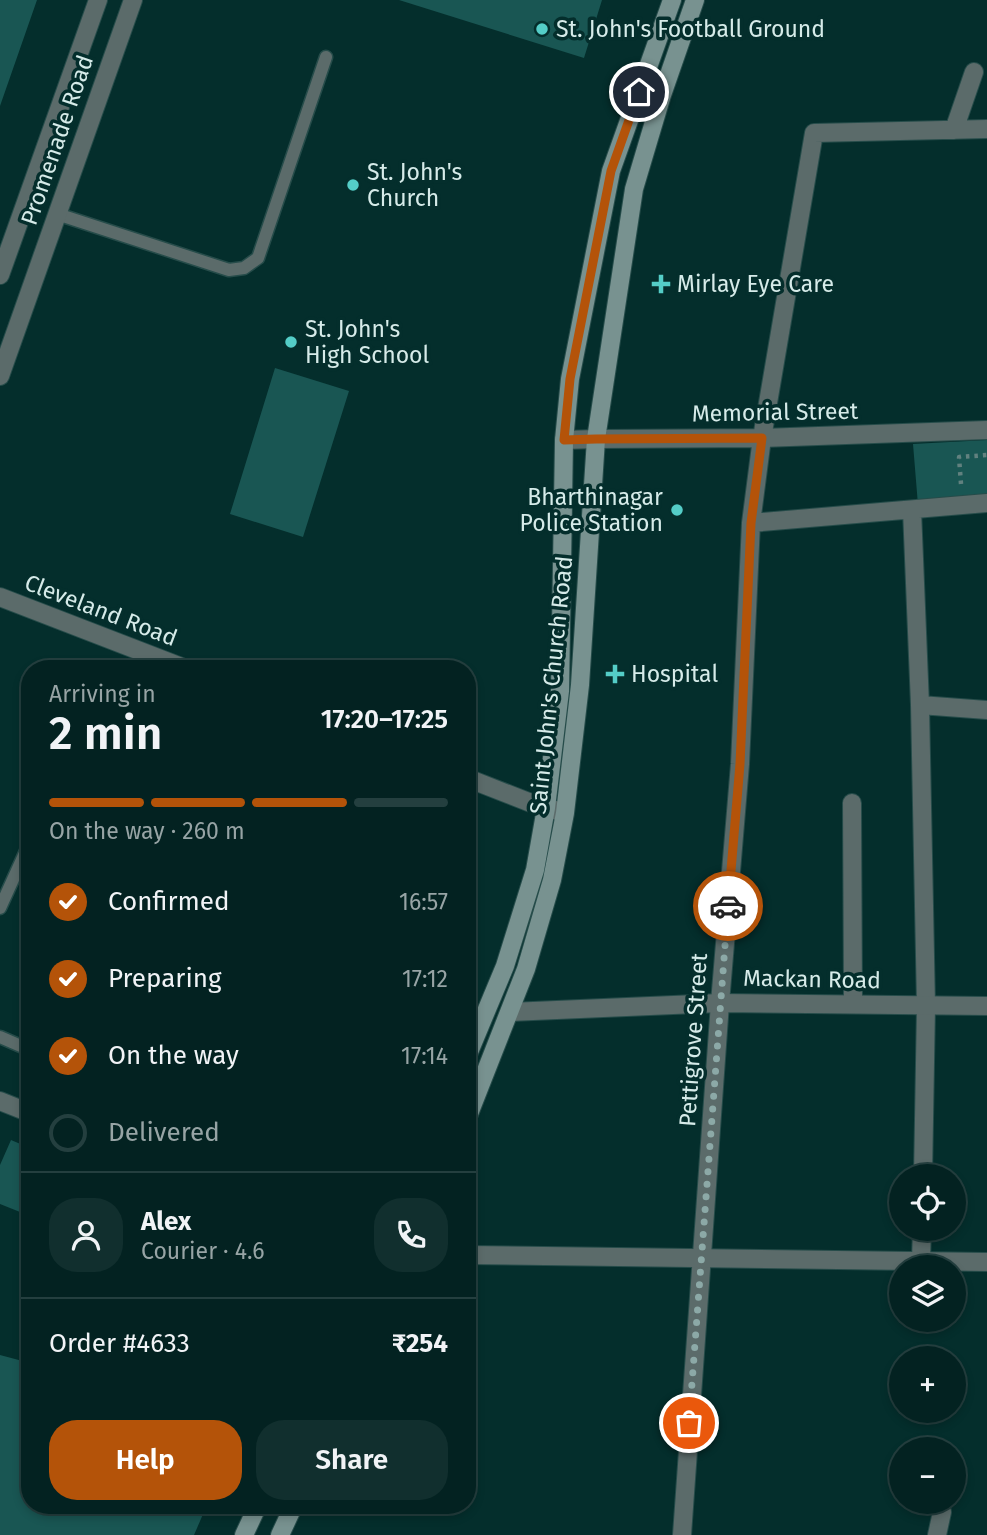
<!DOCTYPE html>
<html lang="en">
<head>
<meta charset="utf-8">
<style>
	body { margin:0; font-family:"Fira Sans",sans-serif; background:#112f2e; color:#f1f3f6; height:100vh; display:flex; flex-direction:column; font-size:26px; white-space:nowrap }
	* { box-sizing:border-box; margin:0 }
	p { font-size:23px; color:#97a4a5 }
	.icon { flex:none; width:38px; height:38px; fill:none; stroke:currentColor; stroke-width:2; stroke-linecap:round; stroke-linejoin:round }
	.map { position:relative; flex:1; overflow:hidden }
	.details { position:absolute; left:21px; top:660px; width:455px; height:854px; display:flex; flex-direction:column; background:#032221; border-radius:28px; box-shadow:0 4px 10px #0003,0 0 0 2px #243f3f }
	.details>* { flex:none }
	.buttons { position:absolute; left:889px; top:1164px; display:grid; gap:14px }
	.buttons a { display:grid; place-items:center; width:77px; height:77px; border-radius:50%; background:#032221; box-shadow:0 4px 10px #0003,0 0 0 2px #243f3f; font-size:35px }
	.pin { position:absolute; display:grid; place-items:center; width:60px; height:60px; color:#fff; margin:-30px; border:4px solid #fff; border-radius:50%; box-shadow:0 2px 7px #0007 }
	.courier { position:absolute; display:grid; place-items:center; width:70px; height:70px; margin:-35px; border:5px solid #b45309; border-radius:50%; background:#fff; color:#222; box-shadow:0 2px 9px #0007 }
	.head em { font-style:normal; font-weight:600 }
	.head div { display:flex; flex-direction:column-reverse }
	.head { display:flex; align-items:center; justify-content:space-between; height:119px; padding:0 28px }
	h1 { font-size:46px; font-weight:600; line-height:52px }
	.bar { display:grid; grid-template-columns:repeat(4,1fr); gap:10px 7px; align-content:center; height:84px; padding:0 28px }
	.bar i { height:9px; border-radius:5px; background:#243f3f }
	.bar .current { background:#b45309 }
	.bar p { grid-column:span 4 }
	.line { display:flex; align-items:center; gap:18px; padding:0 28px; border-top:2px solid #243f3f }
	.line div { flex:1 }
	.round { display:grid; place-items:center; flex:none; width:74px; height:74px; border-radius:28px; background:#112f2e }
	ol { padding:0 28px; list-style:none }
	li { display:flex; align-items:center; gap:21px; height:77px }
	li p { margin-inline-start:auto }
	li .icon { padding:7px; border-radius:50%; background:#b45309; color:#fff; stroke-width:4 }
	li:last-child { color:#97a4a5 }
	li i { width:38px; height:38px; border:4px solid #243f3f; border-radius:50% }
	.action { display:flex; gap:14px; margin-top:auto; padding:14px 28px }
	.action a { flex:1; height:80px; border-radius:28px; background:#b45309; color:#fff; font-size:28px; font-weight:600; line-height:80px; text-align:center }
	.action a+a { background:#112f2e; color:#f1f3f6 }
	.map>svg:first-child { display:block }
	.green { fill:#195653 }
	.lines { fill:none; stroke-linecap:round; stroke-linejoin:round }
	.service-casing { stroke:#264c4a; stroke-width:15 }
	.pedestrian-casing { stroke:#264c4a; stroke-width:20 }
	.minor-casing { stroke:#264c4a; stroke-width:20 }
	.tertiary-casing { stroke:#264c4a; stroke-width:20 }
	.secondary-casing { stroke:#264c4a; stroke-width:20 }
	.path { stroke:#61817f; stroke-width:4.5; stroke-dasharray:3.5 5; stroke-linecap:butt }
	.service { stroke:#5b6b6a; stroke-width:12 }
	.pedestrian { stroke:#5b6b6a; stroke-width:18 }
	.minor { stroke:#5b6b6a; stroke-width:18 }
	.tertiary { stroke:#5b6b6a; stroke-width:18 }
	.secondary { stroke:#789290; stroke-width:18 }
	.done { stroke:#8ca9a7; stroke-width:7; stroke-dasharray:0 12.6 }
	.route { stroke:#b45309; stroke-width:9 }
	.poi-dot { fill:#54cdc7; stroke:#042e2c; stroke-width:2.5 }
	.labels { text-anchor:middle; stroke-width:7; stroke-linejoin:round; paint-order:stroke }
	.poi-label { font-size:23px; fill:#d6ebe9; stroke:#042e2c; text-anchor:start }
	.street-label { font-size:23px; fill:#d6ebe9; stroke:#042e2c }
</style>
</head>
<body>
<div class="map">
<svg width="987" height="1535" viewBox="0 0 987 1535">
	<rect width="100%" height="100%" fill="#042e2c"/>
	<path class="green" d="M0,0H37L0,106Z
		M399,0H602L584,58Z
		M275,368L349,391L303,537L230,514Z
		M987,440V499L918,505L913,444Z
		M11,1140L30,1148V1216L0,1204V1165Z
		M0,1355L30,1363V1505H207L194,1535H0Z"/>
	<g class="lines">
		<g class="service-casing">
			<path id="service" d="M57,214L229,270L244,268L258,258L326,57
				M0,908L30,842
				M0,1037L30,1050"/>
		</g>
		<g class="pedestrian-casing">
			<path id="pedestrian" d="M0,1101L30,1113"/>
		</g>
		<g class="minor-casing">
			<path id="minor" d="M954,130L974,72
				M564,440L596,439L762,438L987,430
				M912,510L920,705L926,1006L923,1176
				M751,523L987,503
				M920,705L987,710
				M852,803L853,1004
				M921,1261L922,1228
				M682,1535L720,1003L740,764L751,523L762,438L814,133L987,129
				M937,1535L942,1512"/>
		</g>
		<g class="tertiary-casing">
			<path id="tertiary" d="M0,275L98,0
				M0,376L133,0
				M0,597L184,668
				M467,778L531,803L558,811
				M510,1012L720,1003L987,1006
				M467,1255L987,1262"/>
		</g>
		<g class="secondary-casing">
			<path id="secondary" d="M467,1057L505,966L535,870L546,808L560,691L564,440L570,379L611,171L672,0
				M467,1119L526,969L552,880L565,813L580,685L596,439L634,189L662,95L695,0
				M244,1535L258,1505
				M280,1535L294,1505"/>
		</g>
		<path class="path" d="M961,484L959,457L987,455"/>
		<use href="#service" class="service"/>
		<use href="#pedestrian" class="pedestrian"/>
		<use href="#minor" class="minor"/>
		<use href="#tertiary" class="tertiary"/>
		<use href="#secondary" class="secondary"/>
	</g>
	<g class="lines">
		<path class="done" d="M689,1423L728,906"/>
		<path class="route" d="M639,92L611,171L570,379L564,440L596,439L762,438L751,523L740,764L728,906"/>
	</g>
	<g class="poi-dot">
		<circle cx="542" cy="29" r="7"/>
		<circle cx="353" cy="185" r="7"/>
		<path d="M657.5 273.5h7v7h7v7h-7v7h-7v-7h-7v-7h7z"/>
		<circle cx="291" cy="342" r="7"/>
		<circle cx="677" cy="510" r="7"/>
		<path d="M611.5 663.5h7v7h7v7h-7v7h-7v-7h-7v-7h7z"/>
	</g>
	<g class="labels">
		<g class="poi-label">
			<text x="556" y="37">St. John's Football Ground</text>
			<text x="367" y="180">St. John's<tspan x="367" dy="26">Church</tspan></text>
			<text x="677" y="292">Mirlay Eye Care</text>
			<text x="305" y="337">St. John's<tspan x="305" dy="26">High School</tspan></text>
			<text x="663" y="505" text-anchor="end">Bharthinagar<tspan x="663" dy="26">Police Station</tspan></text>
			<text x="631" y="682">Hospital</text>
		</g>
		<g class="street-label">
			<text transform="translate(57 140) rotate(-71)" y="8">Promenade Road</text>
			<text transform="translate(775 412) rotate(-1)" y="8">Memorial Street</text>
			<text transform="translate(101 610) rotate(21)" y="8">Cleveland Road</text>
			<text transform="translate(551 685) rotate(-84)" y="8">Saint John's Church Road</text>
			<text transform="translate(812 979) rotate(1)" y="8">Mackan Road</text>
			<text transform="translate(693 1040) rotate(-86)" y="8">Pettigrove Street</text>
		</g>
	</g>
</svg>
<div class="buttons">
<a><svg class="icon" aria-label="locate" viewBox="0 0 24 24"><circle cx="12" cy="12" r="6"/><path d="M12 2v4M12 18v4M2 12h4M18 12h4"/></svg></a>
<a><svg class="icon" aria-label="layers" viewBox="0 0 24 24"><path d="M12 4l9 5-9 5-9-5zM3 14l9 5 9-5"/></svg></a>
<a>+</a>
<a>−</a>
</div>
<div class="pin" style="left:689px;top:1423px;background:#ea580c"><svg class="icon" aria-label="bag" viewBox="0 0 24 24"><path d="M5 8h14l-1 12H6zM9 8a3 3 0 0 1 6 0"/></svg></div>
<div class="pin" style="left:639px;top:92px;background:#1f2937"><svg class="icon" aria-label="home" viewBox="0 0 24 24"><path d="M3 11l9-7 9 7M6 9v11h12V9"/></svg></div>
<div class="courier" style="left:728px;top:906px"><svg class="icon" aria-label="car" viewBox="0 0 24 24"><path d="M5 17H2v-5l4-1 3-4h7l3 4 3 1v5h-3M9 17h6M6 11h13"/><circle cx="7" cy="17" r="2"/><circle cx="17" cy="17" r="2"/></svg></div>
<section class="details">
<div class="head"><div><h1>2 min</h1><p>Arriving in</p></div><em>17:20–17:25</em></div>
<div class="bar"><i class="current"></i><i class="current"></i><i class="current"></i><i></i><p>On the way · 260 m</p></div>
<ol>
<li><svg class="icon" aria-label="check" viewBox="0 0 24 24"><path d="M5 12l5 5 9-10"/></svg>Confirmed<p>16:57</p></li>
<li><svg class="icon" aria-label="check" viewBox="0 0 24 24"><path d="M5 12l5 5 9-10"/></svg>Preparing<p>17:12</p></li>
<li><svg class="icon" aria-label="check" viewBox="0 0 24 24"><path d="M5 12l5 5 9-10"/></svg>On the way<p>17:14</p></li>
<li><i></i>Delivered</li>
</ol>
<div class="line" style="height:126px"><a class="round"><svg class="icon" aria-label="person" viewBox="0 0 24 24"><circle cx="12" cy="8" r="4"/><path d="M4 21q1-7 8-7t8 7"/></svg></a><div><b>Alex</b><p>Courier · 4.6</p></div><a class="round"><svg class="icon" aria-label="phone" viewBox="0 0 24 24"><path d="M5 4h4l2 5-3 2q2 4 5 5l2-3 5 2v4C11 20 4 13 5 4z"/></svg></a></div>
<div class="line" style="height:91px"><div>Order #4633</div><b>₹254</b></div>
<div class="action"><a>Help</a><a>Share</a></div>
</section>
</div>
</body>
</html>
